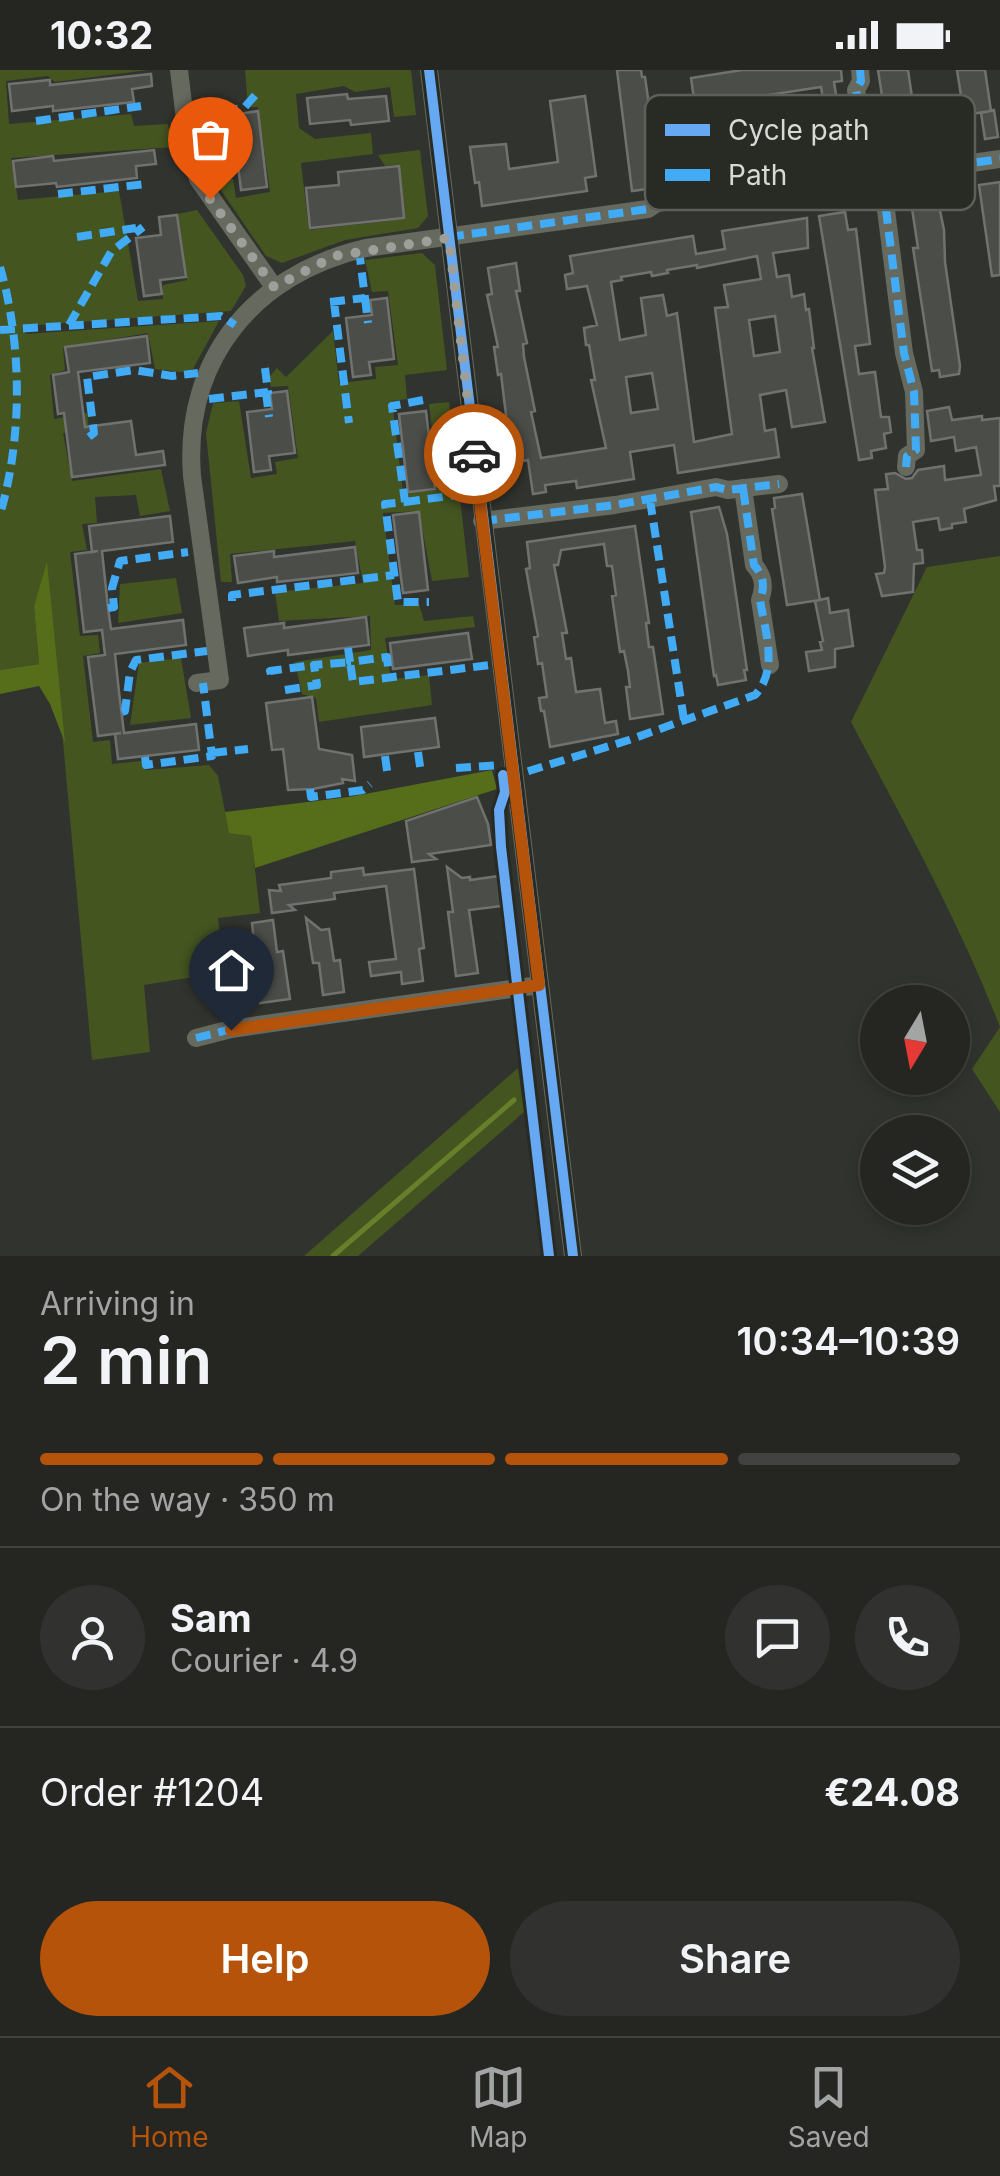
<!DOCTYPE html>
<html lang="en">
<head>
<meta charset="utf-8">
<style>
	body { margin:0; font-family:Inter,sans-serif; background:#31322f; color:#f1f3f6; height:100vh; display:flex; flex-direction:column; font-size:38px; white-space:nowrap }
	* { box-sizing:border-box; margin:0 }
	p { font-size:32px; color:#a3a5a5 }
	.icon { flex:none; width:55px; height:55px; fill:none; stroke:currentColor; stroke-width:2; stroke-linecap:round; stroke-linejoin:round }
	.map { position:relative; height:1186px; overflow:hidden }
	.drawer { display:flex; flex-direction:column; background:#252622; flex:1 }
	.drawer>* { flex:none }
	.needle { width:65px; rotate:190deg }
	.controls { position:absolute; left:860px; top:915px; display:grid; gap:20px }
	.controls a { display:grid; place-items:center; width:110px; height:110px; border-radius:50%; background:#252622; box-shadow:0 5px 15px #0003,0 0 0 2px #424340; font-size:50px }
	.pin { position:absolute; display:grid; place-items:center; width:85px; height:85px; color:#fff; margin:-102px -42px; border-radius:50% 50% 50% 0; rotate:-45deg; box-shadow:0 0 10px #0007 }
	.pin .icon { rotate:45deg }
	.courier { position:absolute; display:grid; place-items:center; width:100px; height:100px; margin:-50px; border:8px solid #b45309; border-radius:50%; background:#fff; color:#222; box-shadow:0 2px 12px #0007 }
	.summary em { font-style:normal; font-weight:600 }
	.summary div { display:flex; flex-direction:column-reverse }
	.summary { display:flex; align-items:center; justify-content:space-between; height:170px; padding:0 40px }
	h1 { font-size:65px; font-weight:600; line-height:75px }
	.bar { display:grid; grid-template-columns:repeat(4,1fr); gap:15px 10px; align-content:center; height:120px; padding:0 40px }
	.bar i { height:12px; border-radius:8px; background:#424340 }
	.bar .selected { background:#b45309 }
	.bar p { grid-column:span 4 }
	.line { display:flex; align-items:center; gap:25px; padding:0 40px; border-top:2px solid #424340 }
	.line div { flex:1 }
	.round { display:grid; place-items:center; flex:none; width:105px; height:105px; border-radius:52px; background:#31322f }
	.primary-button { display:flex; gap:20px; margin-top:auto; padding:20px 40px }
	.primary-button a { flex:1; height:115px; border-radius:60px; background:#b45309; color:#fff; font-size:40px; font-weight:600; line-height:115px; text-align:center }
	.primary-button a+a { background:#31322f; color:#f1f3f6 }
	.status { display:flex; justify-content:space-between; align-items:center; height:70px; padding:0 50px; background:#252622; direction:ltr }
	.status svg { height:28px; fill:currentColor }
	.tabs { display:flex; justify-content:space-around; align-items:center; height:140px; border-top:2px solid #424340; background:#252622; font-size:28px; color:#a3a5a5 }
	.tabs a { display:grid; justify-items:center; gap:5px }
	.tabs .selected { color:#b45309 }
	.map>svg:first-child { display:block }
	.green { fill:#455520 }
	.forest { fill:#566e1a }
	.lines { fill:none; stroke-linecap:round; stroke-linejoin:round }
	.stream { stroke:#667f2b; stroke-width:5 }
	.building { fill:#4b4d49; stroke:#71726f; stroke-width:2.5; fill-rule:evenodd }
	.minor { stroke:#65695e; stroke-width:18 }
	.quiet { stroke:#42abf6; stroke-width:8; stroke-dasharray:15 8; stroke-linecap:butt }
	.cycleway-casing { stroke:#282a24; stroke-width:16 }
	.cycleway { stroke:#66a8f1; stroke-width:10 }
	.done { stroke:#9d9f9b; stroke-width:10; stroke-dasharray:0 18 }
	.route { stroke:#b45309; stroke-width:12 }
	.key { fill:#282a24; stroke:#5d5f59; stroke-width:2.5 }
	.key-label { font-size:28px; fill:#d7d9d5 }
</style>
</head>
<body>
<div class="status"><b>10:32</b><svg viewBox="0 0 49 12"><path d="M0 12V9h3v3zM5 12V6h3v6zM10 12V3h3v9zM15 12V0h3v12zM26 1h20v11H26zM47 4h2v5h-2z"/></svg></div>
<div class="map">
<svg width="1000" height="1186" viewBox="0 0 1000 1186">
	<rect width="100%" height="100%" fill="#31332e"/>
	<path class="green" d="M0,0H148L55,12L48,6L6,11L9,54L131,44L134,56L168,54L173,77L11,88L18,130L119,121L138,231L163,229V215L187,210L178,144L197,140L243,205L246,216L231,241L24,256L25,264L219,251L193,299L181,302L155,299L148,263L63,277L65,300L50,305L54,349L87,343L89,360L63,363L72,411L161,399L170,441L140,446L136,425L95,427L97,453L82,454L87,480L70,482L80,566L98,565L100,583L83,586L93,672L110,670L112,694L141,691L146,700L209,695L218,706L229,762L251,766L260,843L218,848L225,902L144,915L150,982L92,990L47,496L34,536L39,594L0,600Z
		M245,0H411L416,45L394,47L390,17L355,22L344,16L296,24L299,58L315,69L371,63L373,84L301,93L309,160L404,149L399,95L385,96L378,85L420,80L428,146L418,158L345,170L282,193L266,186L214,110L233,109L236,128L270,122L258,37H248Z
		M422,183L435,195L447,300L405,305L407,329L392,331L403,422L439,419L429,334L449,332L469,507L432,511L419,441L383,443L395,535L419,534L424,551L473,546L475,557L385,568L391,609L429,605L432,635L319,652L316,628L302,624L295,592L371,580L370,546L279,551L275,522L363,513L355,471L230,484L232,512H221L206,363L213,333L239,331L251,408L277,404L275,392L298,388L288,316L271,317L269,307L277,298L286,307L333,261L339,313L376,309L375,297L398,295L388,221L372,222L365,190Z
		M1000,486V1042L972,999L1000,957C959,851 904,752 851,652L927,497Z
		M176,508L182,543L118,553L120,514Z
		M181,588L191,648L130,655L139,593Z
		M518,998L524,1042L358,1186H304Z"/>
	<path class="forest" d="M47,492L65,673L50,634L39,616L0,624V600L39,594L34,536Z
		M492,700L497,719L255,798L251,766L229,763L225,742L349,727Z"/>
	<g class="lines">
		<path class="stream" d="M333,1186L514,1030"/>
	</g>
	<path class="building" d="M617,0H641L642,7H645L653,63L668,60L671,81L828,57L821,17L695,36L691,8L742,0H841L842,11L834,12L845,81L676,108L677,115L632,121Z
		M878,0H908L916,54L956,48L958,59L898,69L896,57L887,58Z
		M957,0H985L991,41L964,45Z
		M151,4L152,16L132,19L134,32L53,41V36L12,41L9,14L50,10V15Z
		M347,24L348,29L386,26L389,51L351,55L350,50L310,54L307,28Z
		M585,26L596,106L585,108L587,121L482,136L479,112L475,113L470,77L506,74L509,99L558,92L550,31Z
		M994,40L998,67L985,69L981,43Z
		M258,41L267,117L241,120L232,45Z
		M154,80L156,94L136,96L137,108L57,117L56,113L16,117L13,91L53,86L54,91Z
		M399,96L404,148L310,158L306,118L339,115L338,102Z
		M1000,112V205L992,206L979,115Z
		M936,121L944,160L945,192L960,296L959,304L940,307L939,300L932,301L913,178H918L911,132L918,131L917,124Z
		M845,142L848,160L856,159L870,274L855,276L859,304L875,302L881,347H889L891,362L884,364L886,378L871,381L872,388L859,390L819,146Z
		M177,145L186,207L160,210L162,224L144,226L136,168L161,165L159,147Z
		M807,148L808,178L773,183L777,207L789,205L792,227L804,224L806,240L809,239L814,278H812L825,352L792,357L786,320L760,325L765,361L775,359L779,387L678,403L674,375L630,382L634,409L577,418L576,411L545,415L546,422L533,424L528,390L518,392L517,384L511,385L509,372L506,373L502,346L506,345L501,304L498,305L494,277H498L487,225L492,224L488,198L516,193L520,221H516L527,273L523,274L524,287L535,341L531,342L541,388L606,378L591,310H595L589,275H586L584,258L597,255L587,216L567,219L565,205L573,203L570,186L693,166L696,184L725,179L722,161ZM757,186L761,209L724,215L728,237L715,238L732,364L694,372L677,243L667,246L663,225L641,228L646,265L620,270L611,212L622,210L621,207L651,202L652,206L668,203L667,200L697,195V198ZM775,246L780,282L754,286L749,250ZM652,303L658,339L631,343L626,307Z
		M387,228L394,289L369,292L371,305L353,307L346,248L372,245L370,230Z
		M147,266L150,293L78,302L85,357L131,351L136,385L163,381L165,395L72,407L64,343L58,344L53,305L69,302L65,277Z
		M287,321L295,383L269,386L271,400L254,402L247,342L272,339L270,323Z
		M949,337L952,350L982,346V350L1000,348V416H994L996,430L964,439L966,452L952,454V458L940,460L938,448L913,452L917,480H922L923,493L914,494L913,522L882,526L876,504L884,503L885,497L875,420L888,419L886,404L895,403L906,409L912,408L918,400L944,396L945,410L981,405L976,377L956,381L954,367L931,371L927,341Z
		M426,341L435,419L408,422L399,344Z
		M802,424L820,530L787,535L772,439L775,438L774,428Z
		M719,437L727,464L747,600H744L746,610L718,615L716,605L714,606L691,442Z
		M419,442L428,520L403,523L393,445Z
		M170,446L173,472L102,481L108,538L111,559L183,550L186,575L115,584L119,622L124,663L196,654L199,680L118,689L115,664L121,663L98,666L88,587L105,585L102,560L84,562L75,484L98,481L92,482L89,456Z
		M635,456L649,553H646L649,577H653L663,644L630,649L626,617H630L628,601L624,581L620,582L612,526L616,525L612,496H607L604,474L561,480L558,495H554L567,563H562L566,589L571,588L576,622L600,619L605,653L616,651L618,664L550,677L544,641H541L539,628L547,627L542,593L538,594L534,567L538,566L526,499L530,498L527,472Z
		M355,477L358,503L277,512V507L238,513L234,486L274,481V487Z
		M828,528L830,543L848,540L853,576L835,579V597L809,601L806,582L822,580L820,572L823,571L815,531Z
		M366,547L369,575L288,585V580L248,586L244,558L284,553V558Z
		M468,563L472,589L393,599L390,573Z
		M312,627L319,679L352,685L355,711L342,709L343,713L313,719L288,720L283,679L272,680L266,633Z
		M435,648L439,677L364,687L361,657Z
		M477,727L488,754L491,775L429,784L436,789L412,792L406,751Z
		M447,797L462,808L470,807V810L499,806L502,836L469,840L478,903L456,906L448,842H453Z
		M363,798L364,805L414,799L424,878L419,879L423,911L402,914L401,902L371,906L369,892L396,889L386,816L334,823L335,829L289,835L295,840L272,843L269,820L281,821L279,815L331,808V802Z
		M306,848L321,860L329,859L334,891L340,890L344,922L323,925L319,893H313Z
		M273,850L277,882L283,881L290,929L260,933L252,853Z"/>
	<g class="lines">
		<path class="minor" d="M179,0L187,66L198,109L274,217
			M429,0L573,1186
			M860,0L861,11L856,20L866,83
			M856,103L866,83L893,96L958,87L972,93L1000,89
			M883,116L904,283L914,322L916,380L907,386L906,397
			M743,418L754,495C764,506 765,517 760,530L770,595
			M482,451L615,435L716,417L728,420L779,414
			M197,613L220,610L192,406C183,289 254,204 366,178L648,139L657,133L856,103L883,116L893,96
			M196,968L231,959L539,915"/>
		<path class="quiet" d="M860,0L861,11L856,20L866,83
			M228,34L229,40L244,38L258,22
			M36,51L141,36
			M856,103L866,83L893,96L958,87L972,93L1000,89
			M883,116L904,283L914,322L916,380L907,386L906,397
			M58,124L145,114
			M77,167L136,158
			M449,167L648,139L657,133L856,103L883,116L893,96
			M0,197C22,273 23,367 0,444
			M365,228L368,253
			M330,232L365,228L360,188
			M334,232L349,353
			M69,255L111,182L143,157
			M0,260L221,246L235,255
			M266,322L269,347
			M209,329L268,322L265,298
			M423,330L392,336L405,432L385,434L398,532H429
			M89,367L94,363L87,307L134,300L172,306L198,303
			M650,430L684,650
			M405,432L478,422
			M482,451L615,435L716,417L728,420L779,414
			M232,531V525L394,505
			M108,538L114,537L112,518L120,491L188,482
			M348,578L350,592L387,587L389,607
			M271,604L270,601L314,595
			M285,620L317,615L314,595L350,592L353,612L490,595
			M122,642L125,641L130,602L136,590L207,581
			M418,682L421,703
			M212,683L248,679
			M385,686L388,707
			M145,687L146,695L212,686L203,613
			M456,698L502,695
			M506,708L629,670L755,625C779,600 765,561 760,530C765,517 764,506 754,495L743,418
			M310,719L311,727L363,720L370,714
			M196,968L231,959L524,918"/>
		<g class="cycleway-casing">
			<path id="cycleway" d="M429,0L573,1186
				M503,705L505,722L499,740L501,777L549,1186"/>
		</g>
		<use href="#cycleway" class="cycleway"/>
	</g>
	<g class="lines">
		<path class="done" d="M210,129L274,217L335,186L449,168L474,384"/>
		<path class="route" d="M231,960L539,915L474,384"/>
	</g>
	<rect x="645" y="25" width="330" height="115" rx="15" class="key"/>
	<rect x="665" y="54" width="45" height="12" fill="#66a8f1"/>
	<rect x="665" y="99" width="45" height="12" fill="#42abf6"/>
	<g class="key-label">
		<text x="728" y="70">Cycle path</text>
		<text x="728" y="115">Path</text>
	</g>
</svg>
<div class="controls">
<a><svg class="needle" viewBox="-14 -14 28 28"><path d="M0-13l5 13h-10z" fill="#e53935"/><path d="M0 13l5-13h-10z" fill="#a3a5a5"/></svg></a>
<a><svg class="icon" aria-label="layers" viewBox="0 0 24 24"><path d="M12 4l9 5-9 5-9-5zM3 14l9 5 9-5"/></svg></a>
</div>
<div class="pin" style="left:210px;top:129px;background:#ea580c"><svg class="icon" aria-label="bag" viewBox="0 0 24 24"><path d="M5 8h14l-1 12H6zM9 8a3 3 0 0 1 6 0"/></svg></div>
<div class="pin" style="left:231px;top:960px;background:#1f2937"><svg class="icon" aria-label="home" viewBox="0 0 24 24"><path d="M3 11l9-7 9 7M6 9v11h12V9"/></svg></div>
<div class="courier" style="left:474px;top:384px"><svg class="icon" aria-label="car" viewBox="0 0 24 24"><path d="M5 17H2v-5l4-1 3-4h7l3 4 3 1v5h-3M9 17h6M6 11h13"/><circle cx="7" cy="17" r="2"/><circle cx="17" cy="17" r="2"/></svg></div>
</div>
<section class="drawer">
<div class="summary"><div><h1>2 min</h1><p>Arriving in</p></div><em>10:34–10:39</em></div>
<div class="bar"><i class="selected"></i><i class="selected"></i><i class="selected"></i><i></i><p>On the way · 350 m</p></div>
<div class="line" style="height:180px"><a class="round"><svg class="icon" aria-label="person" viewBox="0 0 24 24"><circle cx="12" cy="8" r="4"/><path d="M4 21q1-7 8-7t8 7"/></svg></a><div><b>Sam</b><p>Courier · 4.9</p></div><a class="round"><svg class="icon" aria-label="chat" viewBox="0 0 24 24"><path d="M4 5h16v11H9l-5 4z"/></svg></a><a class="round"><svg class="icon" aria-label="phone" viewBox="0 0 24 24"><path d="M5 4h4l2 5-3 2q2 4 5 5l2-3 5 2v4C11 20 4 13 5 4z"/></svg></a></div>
<div class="line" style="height:130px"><div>Order #1204</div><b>€24.08</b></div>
<div class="primary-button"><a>Help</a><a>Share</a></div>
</section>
<nav class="tabs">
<a class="selected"><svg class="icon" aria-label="home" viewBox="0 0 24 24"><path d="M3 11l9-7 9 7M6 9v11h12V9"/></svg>Home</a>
<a><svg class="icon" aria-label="map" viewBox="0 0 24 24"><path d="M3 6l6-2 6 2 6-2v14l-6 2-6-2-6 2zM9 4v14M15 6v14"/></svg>Map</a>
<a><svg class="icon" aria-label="saved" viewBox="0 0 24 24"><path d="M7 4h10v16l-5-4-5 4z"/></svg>Saved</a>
</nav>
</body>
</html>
